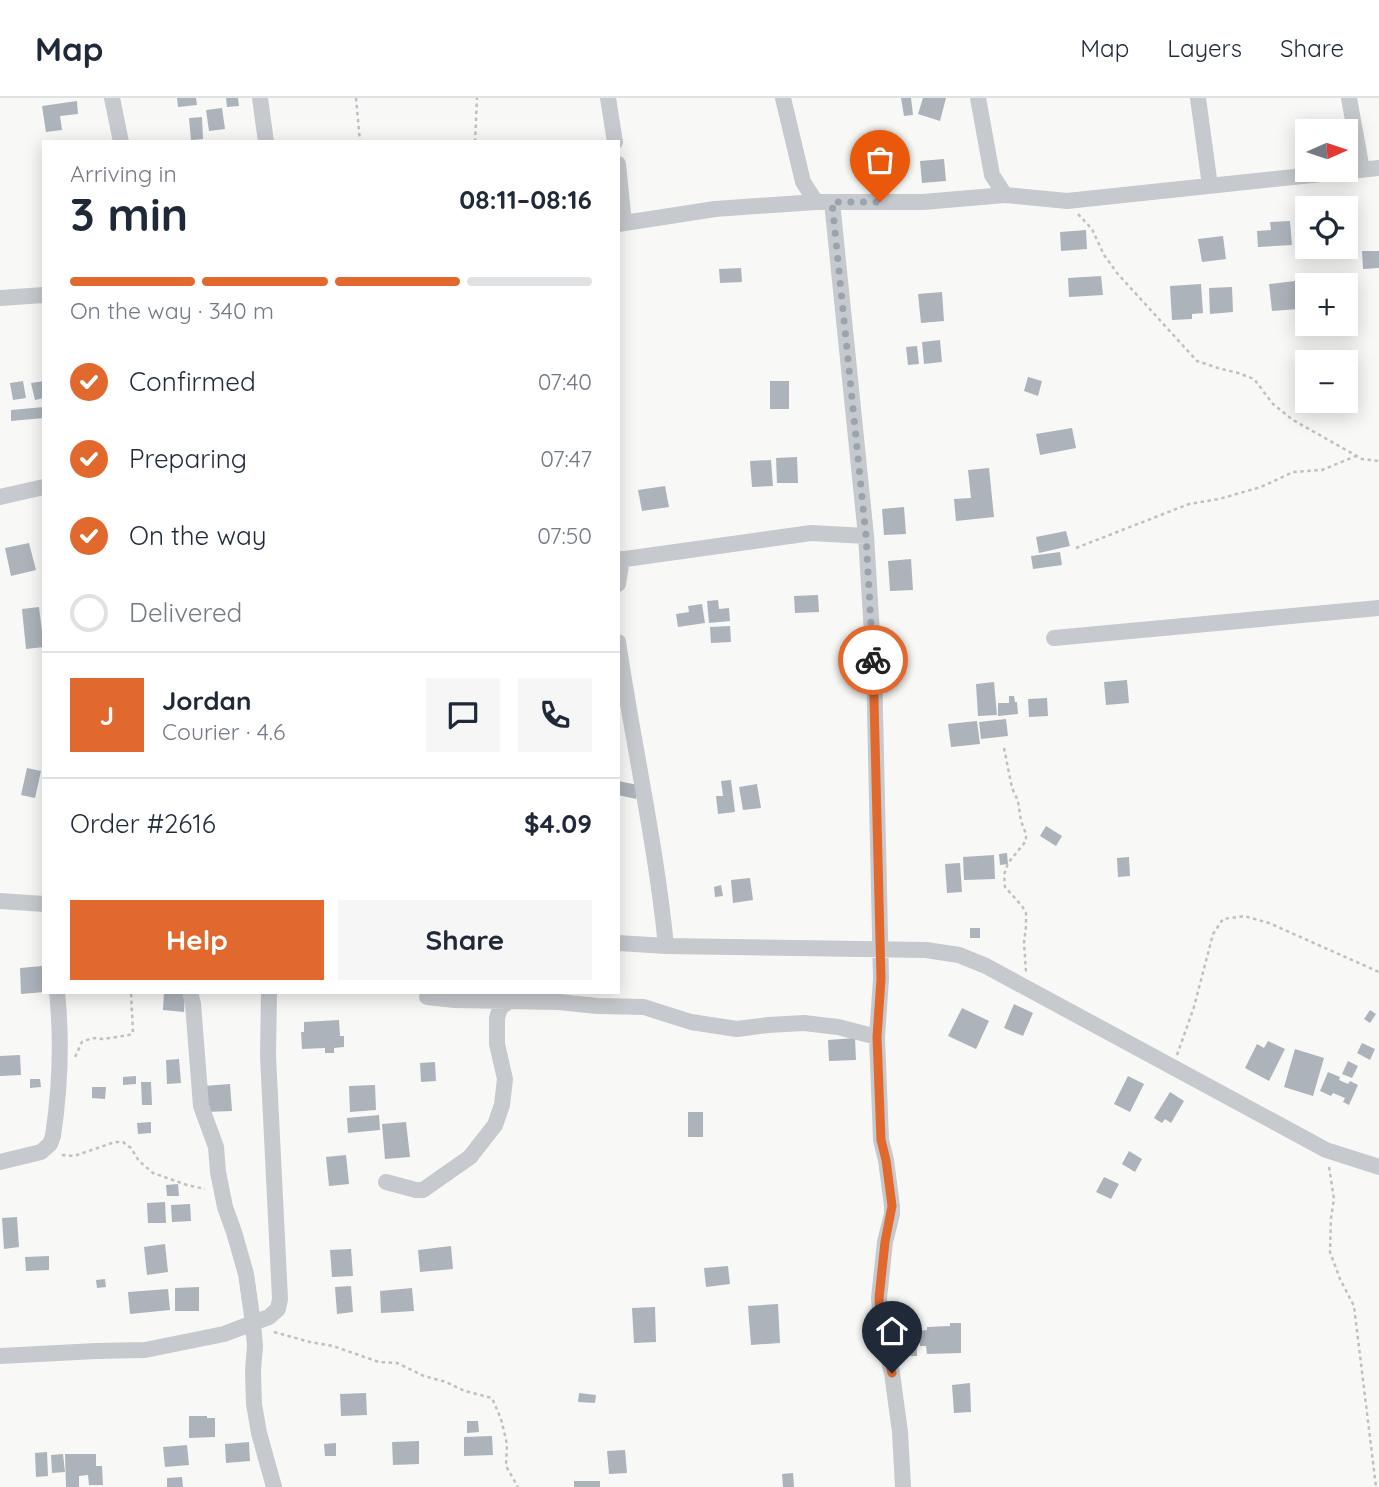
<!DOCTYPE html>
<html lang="en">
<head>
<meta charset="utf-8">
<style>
	body { margin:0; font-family:Quicksand,sans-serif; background:#f6f6f7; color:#1f2937; height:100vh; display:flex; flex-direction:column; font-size:26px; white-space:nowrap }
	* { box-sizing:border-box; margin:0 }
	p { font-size:23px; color:#747a83 }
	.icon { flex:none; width:38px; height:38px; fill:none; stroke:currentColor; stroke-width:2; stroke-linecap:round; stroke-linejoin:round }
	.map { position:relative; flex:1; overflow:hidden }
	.details { position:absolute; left:42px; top:42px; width:578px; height:854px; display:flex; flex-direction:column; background:#fff; border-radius:0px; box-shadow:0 4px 18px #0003 }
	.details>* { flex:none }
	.needle { width:46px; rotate:87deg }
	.tools { position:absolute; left:1295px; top:21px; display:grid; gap:14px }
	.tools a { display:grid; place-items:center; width:63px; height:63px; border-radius:0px; background:#fff; box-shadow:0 4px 18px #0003; font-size:35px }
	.pin { position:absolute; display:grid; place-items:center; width:60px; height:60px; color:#fff; margin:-72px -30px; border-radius:50% 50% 50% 0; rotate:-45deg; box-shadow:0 0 7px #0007 }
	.pin .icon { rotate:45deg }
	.courier { position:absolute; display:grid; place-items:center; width:70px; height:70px; margin:-35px; border:5px solid #e1692d; border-radius:50%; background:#fff; color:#222; box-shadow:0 2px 9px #0007 }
	.head em { font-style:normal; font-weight:800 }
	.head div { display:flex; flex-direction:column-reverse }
	.head { display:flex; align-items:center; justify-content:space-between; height:119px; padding:0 28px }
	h1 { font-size:46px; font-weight:800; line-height:52px }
	.bar { display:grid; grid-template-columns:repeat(4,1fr); gap:10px 7px; align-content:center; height:84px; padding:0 28px }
	.bar i { height:9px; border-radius:5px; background:#e0e1e3 }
	.bar .on { background:#e1692d }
	.bar p { grid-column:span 4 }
	.line { display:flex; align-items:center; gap:18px; padding:0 28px; border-top:2px solid #e0e1e3 }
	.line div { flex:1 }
	.round { display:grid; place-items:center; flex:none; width:74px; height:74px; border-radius:0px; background:#f6f6f7 }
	ol { padding:0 28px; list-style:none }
	li { display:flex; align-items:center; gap:21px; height:77px }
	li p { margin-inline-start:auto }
	li .icon { padding:7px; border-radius:50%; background:#e1692d; color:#fff; stroke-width:4 }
	li:last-child { color:#747a83 }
	li i { width:38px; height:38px; border:4px solid #e0e1e3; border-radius:50% }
	.action { display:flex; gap:14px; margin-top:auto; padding:14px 28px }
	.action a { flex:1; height:80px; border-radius:0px; background:#e1692d; color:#fff; font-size:28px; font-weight:800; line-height:80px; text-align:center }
	.action a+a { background:#f6f6f7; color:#1f2937 }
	header { display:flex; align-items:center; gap:42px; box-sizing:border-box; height:98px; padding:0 35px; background:#fff; border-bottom:2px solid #e0e1e3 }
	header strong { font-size:33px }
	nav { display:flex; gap:38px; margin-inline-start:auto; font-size:24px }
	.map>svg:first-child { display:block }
	.building { fill:#acb3ba }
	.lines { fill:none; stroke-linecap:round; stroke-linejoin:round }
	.path { stroke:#bec0c3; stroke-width:2.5; stroke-dasharray:3.5 3.5; stroke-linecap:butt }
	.street { stroke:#c6c9cd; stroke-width:16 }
	.done { stroke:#9aa4ae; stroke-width:7; stroke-dasharray:0 12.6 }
	.route { stroke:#e1692d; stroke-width:9 }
</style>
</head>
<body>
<header>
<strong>Map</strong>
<nav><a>Map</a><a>Layers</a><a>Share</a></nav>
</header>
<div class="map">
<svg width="1379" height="1389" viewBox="0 0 1379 1389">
	<rect width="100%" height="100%" fill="#f8f9f6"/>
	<path class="building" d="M177,0H196L197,7L178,9Z
		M226,0H238L239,8L227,9Z
		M901,0H911L913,17L904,18Z
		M923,0H946L940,23L918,16Z
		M77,3L78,16L60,18L62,32L46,34L42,8Z
		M222,10L225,31L209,33L206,12Z
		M202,19L203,41L191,42L189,20Z
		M944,61L946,83L922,85L920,63Z
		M1290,123L1292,147L1258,149L1257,133L1271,132L1270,124Z
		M1086,132L1087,151L1061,153L1060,134Z
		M1223,138L1226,161L1202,164L1198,141Z
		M1362,153H1379V170L1363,171Z
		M741,170L742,184L720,185L719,171Z
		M1101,178L1103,197L1069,199L1068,180Z
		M1333,178L1334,187H1307V212H1301L1298,181Z
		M1295,183L1298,211L1272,213L1269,186Z
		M1201,186L1203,215L1192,216V221L1172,222L1170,188Z
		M1232,189L1233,214L1210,216L1209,190Z
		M942,194L944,223L921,225L918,196Z
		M940,242L942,264L924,266L922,244Z
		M917,248L919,266L908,267L906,249Z
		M1028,279L1042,283L1038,298L1024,293Z
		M23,283L26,300L13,302L10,285Z
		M44,283V300L35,302L31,285Z
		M770,283H789V311H770Z
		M44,309V320L11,323V312Z
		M1072,330L1076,350L1040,357L1036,336Z
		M797,359L798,385H777L776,360Z
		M771,362L773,388L752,389L750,363Z
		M989,370L994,419L956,423L954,401L971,400L968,372Z
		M665,388L669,409L642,413L638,392Z
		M904,409L906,436L884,437L882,411Z
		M1066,433L1070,448L1039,455L1036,439Z
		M29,445L36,472L11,478L5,450Z
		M1060,454L1062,467L1033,471L1031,458Z
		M911,461L913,492L890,493L888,463Z
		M818,497L819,514L795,515L794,498Z
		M718,502L719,511L729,510L730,523L709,525L707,503Z
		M702,506L705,525L678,529L676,516L689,514L688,508Z
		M39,509L44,549L26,551L22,511Z
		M730,528L731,544L711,545L710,529Z
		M1127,582L1129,605L1106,607L1104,584Z
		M994,584L997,617L978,618L976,586Z
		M1009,598H1014L1015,604H1017L1018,616L998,618V605H1009Z
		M1047,600L1048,618L1029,619L1028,601Z
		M1006,621L1008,638L981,641L979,624Z
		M977,623L980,646L951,649L948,626Z
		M27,670L41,673L35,700L21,697Z
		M731,682L735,714L718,716L716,698H723L721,683Z
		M618,683L638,687L636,701L618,697Z
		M757,686L761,710L743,712L739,689Z
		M1046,728L1062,738L1056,748L1040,738Z
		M1007,755L1008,766L1000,767L999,756Z
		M994,757L995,781L964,782L963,759Z
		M1129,759L1130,778L1118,779L1117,760Z
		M960,765L962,794L947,795L945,766Z
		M750,780L753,802L733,805L731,782Z
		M721,787L723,798L715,799L714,789Z
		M970,830H980V840H970Z
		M42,868L44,894L21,896L20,870Z
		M164,894H185L184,914L163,912Z
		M1014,906L1033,915L1023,938L1004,930Z
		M962,910L989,923L976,951L948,938Z
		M1370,912L1376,916L1370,925L1364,921Z
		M339,922L340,938H344V949L334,950V955H325V950L302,951L301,934H304V924Z
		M855,940L856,962L829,963L828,942Z
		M1268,943L1285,951L1269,983L1245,970L1257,946L1264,950Z
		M1362,945L1375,951L1370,962L1357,955Z
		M1295,951L1324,960L1313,998L1284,989Z
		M20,957L21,977L0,978V958Z
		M179,961L181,985L167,986L166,962Z
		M1348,963L1358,968L1352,980L1342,976Z
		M435,964L436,983L421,984L420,965Z
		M1328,974L1340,979L1339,982L1348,986L1350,983L1358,987L1349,1007L1343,1004L1345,1000L1333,995L1331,998L1320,993Z
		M136,978V986L123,987V979Z
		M1128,978L1144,986L1130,1014L1114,1006Z
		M30,981H40L41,989L30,990Z
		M141,984H151L152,1007H142Z
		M230,986L232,1013L205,1014L203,988Z
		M375,987L376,1012L350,1014L349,988Z
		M92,989H106L105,1001L92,1000Z
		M1170,994L1184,1003L1171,1025L1165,1021L1162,1025L1154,1020Z
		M688,1014H703V1039H688Z
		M379,1017L380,1032L348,1035L347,1020Z
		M151,1024V1035L138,1036L137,1025Z
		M406,1024L410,1059L385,1061L382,1026Z
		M1129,1053L1142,1061L1135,1074L1122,1066Z
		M346,1057L349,1086L329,1088L326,1059Z
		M1104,1079L1119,1086L1111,1101L1096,1094Z
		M178,1086L179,1098H167L166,1087Z
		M165,1104L166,1125H148L147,1105Z
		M190,1106L191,1123L172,1124L171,1107Z
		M17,1119L19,1149L4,1151L2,1120Z
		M165,1146L168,1174L147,1177L144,1149Z
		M451,1148L453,1171L420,1174L418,1152Z
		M351,1151L353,1178L332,1179L330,1152Z
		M49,1158V1172L26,1173L25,1159Z
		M728,1168L730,1186L706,1189L704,1170Z
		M105,1181L106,1189L97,1190L96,1182Z
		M351,1188L353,1214L337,1216L335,1189Z
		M199,1189V1213H175V1190Z
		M412,1190L414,1213L381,1215L380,1193Z
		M168,1191L170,1212L130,1216L128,1194Z
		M778,1206L780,1245L751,1247L748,1208Z
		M655,1209L656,1244L634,1245L632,1210Z
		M950,1225H961V1255L927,1256L926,1248H920L919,1233L927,1232V1229L950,1228Z
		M904,1226H916L917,1258H905Z
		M970,1285L971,1314L954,1315L952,1287Z
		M366,1295L367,1317L341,1318L340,1296Z
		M579,1295L596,1297L595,1305L578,1304Z
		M189,1318H207V1320H215V1339L189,1340Z
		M467,1323H478L479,1334L467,1335Z
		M492,1338L493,1357L464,1358V1339Z
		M419,1343V1366L393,1367L392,1344Z
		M249,1344L250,1363L226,1365L225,1346Z
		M336,1345V1358H325L324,1346Z
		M187,1347L189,1367L165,1369L163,1349Z
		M625,1352L627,1375L609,1376L607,1353Z
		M47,1354L48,1378L36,1379L35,1355Z
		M63,1356L65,1374L52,1375L51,1357Z
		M65,1356H96V1368H102L103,1387H89L88,1377L79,1378V1389H66Z
		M793,1375L794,1389H783L782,1376Z
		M182,1379L183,1389H167V1380Z
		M574,1383H600V1389H574Z"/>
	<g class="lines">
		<path class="path" d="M356,0L360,44
			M475,44L477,0
			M1078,116L1092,131L1104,157L1117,175L1197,263L1218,270L1238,275L1254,281L1273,306L1293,322L1362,361L1379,363
			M1076,450L1189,406L1219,401L1261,389L1293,374L1322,372L1356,358
			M1004,650L1012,690L1018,703L1021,723L1026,736V743L1008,765L1004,777L1005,789L1022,808L1026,815V828L1024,845L1026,874
			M1177,957L1194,909L1213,836L1223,821L1244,818L1269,825L1379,874
			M75,959L82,944L92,940L104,941L129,937L133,935L131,894
			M62,1057L74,1058L115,1044H123L131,1050L139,1063L153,1075L187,1087L205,1091
			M1329,1069L1334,1101L1331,1120L1330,1154L1340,1181L1354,1208L1376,1389
			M274,1234L310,1244L333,1248L379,1264L397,1265L424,1278L446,1284L465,1293L492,1300L501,1321L507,1346L506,1368L518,1389"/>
		<path class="street" d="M112,0L121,44
			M260,0L266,44
			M608,0L615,44
			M783,0L803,84L816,104
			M978,0L992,77L1005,97L1067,103L1379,70
			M1198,0L1210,88
			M1349,0L1362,72
			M618,66L624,125
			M832,104L866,438L874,568L881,881L877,939L881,1042L886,1062L892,1108V1116L885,1144L879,1200L881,1230L892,1275L900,1334L903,1389
			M618,126L715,111L816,104H923L1005,97
			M0,200L44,197
			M0,399L44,389
			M618,462L811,435L866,438
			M618,486L622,461
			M1054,540L1379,510
			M618,544C633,645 656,746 666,848
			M0,803L44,806
			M618,845L666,848L926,852L959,857L986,868L1326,1052L1379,1069
			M190,894L193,906L201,1008L216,1049L218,1074L225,1109L234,1134L246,1176L253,1225L255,1248L253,1273L254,1306L259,1335L274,1389
			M427,899L455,902L509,903
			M0,1064L41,1054L50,1046L53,1038C60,991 62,942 57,894
			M386,1084L416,1092H423L470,1059L495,1027L502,1007L505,981L497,946V920L500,910L509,903L559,904L597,908L644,909L691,924L737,931L768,927L804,925L838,929L877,939
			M0,1258L96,1253L145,1252L224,1236L269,1219L278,1211L280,1201L268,958L269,894"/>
	</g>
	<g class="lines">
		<path class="done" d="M873,562L866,438L832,104H880"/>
		<path class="route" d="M873,562L881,881L877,939L881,1042L886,1062L892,1108L885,1144L879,1200L881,1230L892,1275"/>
	</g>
</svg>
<div class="tools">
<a><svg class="needle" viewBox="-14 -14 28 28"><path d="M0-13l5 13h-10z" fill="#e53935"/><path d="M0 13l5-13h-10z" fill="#747a83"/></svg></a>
<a><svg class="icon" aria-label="locate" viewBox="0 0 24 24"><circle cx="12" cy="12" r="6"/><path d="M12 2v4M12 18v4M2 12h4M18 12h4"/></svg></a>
<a>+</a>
<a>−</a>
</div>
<div class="pin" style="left:880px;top:104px;background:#ea580c"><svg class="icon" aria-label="bag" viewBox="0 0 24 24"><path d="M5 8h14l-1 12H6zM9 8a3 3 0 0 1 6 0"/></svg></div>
<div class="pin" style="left:892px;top:1275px;background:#1f2937"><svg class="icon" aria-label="home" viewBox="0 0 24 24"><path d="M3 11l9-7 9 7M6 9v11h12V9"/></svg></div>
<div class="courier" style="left:873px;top:562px"><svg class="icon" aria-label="bike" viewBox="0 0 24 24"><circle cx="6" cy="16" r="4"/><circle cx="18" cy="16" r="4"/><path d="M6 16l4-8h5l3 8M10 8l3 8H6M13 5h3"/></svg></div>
<section class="details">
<div class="head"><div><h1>3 min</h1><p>Arriving in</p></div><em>08:11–08:16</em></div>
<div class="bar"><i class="on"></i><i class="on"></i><i class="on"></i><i></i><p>On the way · 340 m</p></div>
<ol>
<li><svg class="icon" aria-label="check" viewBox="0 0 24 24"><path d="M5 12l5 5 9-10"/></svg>Confirmed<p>07:40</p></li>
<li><svg class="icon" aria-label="check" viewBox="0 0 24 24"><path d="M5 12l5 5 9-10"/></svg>Preparing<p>07:47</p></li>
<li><svg class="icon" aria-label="check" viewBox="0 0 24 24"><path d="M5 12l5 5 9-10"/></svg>On the way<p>07:50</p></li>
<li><i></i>Delivered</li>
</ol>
<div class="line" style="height:126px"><b class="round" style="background:#e1692d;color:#fff">J</b><div><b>Jordan</b><p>Courier · 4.6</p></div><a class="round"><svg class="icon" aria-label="chat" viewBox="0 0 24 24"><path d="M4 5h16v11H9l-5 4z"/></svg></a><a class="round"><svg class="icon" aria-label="phone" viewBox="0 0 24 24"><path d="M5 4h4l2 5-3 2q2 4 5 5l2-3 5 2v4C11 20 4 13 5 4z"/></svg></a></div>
<div class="line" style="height:91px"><div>Order #2616</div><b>$4.09</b></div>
<div class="action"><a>Help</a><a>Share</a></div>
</section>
</div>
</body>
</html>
